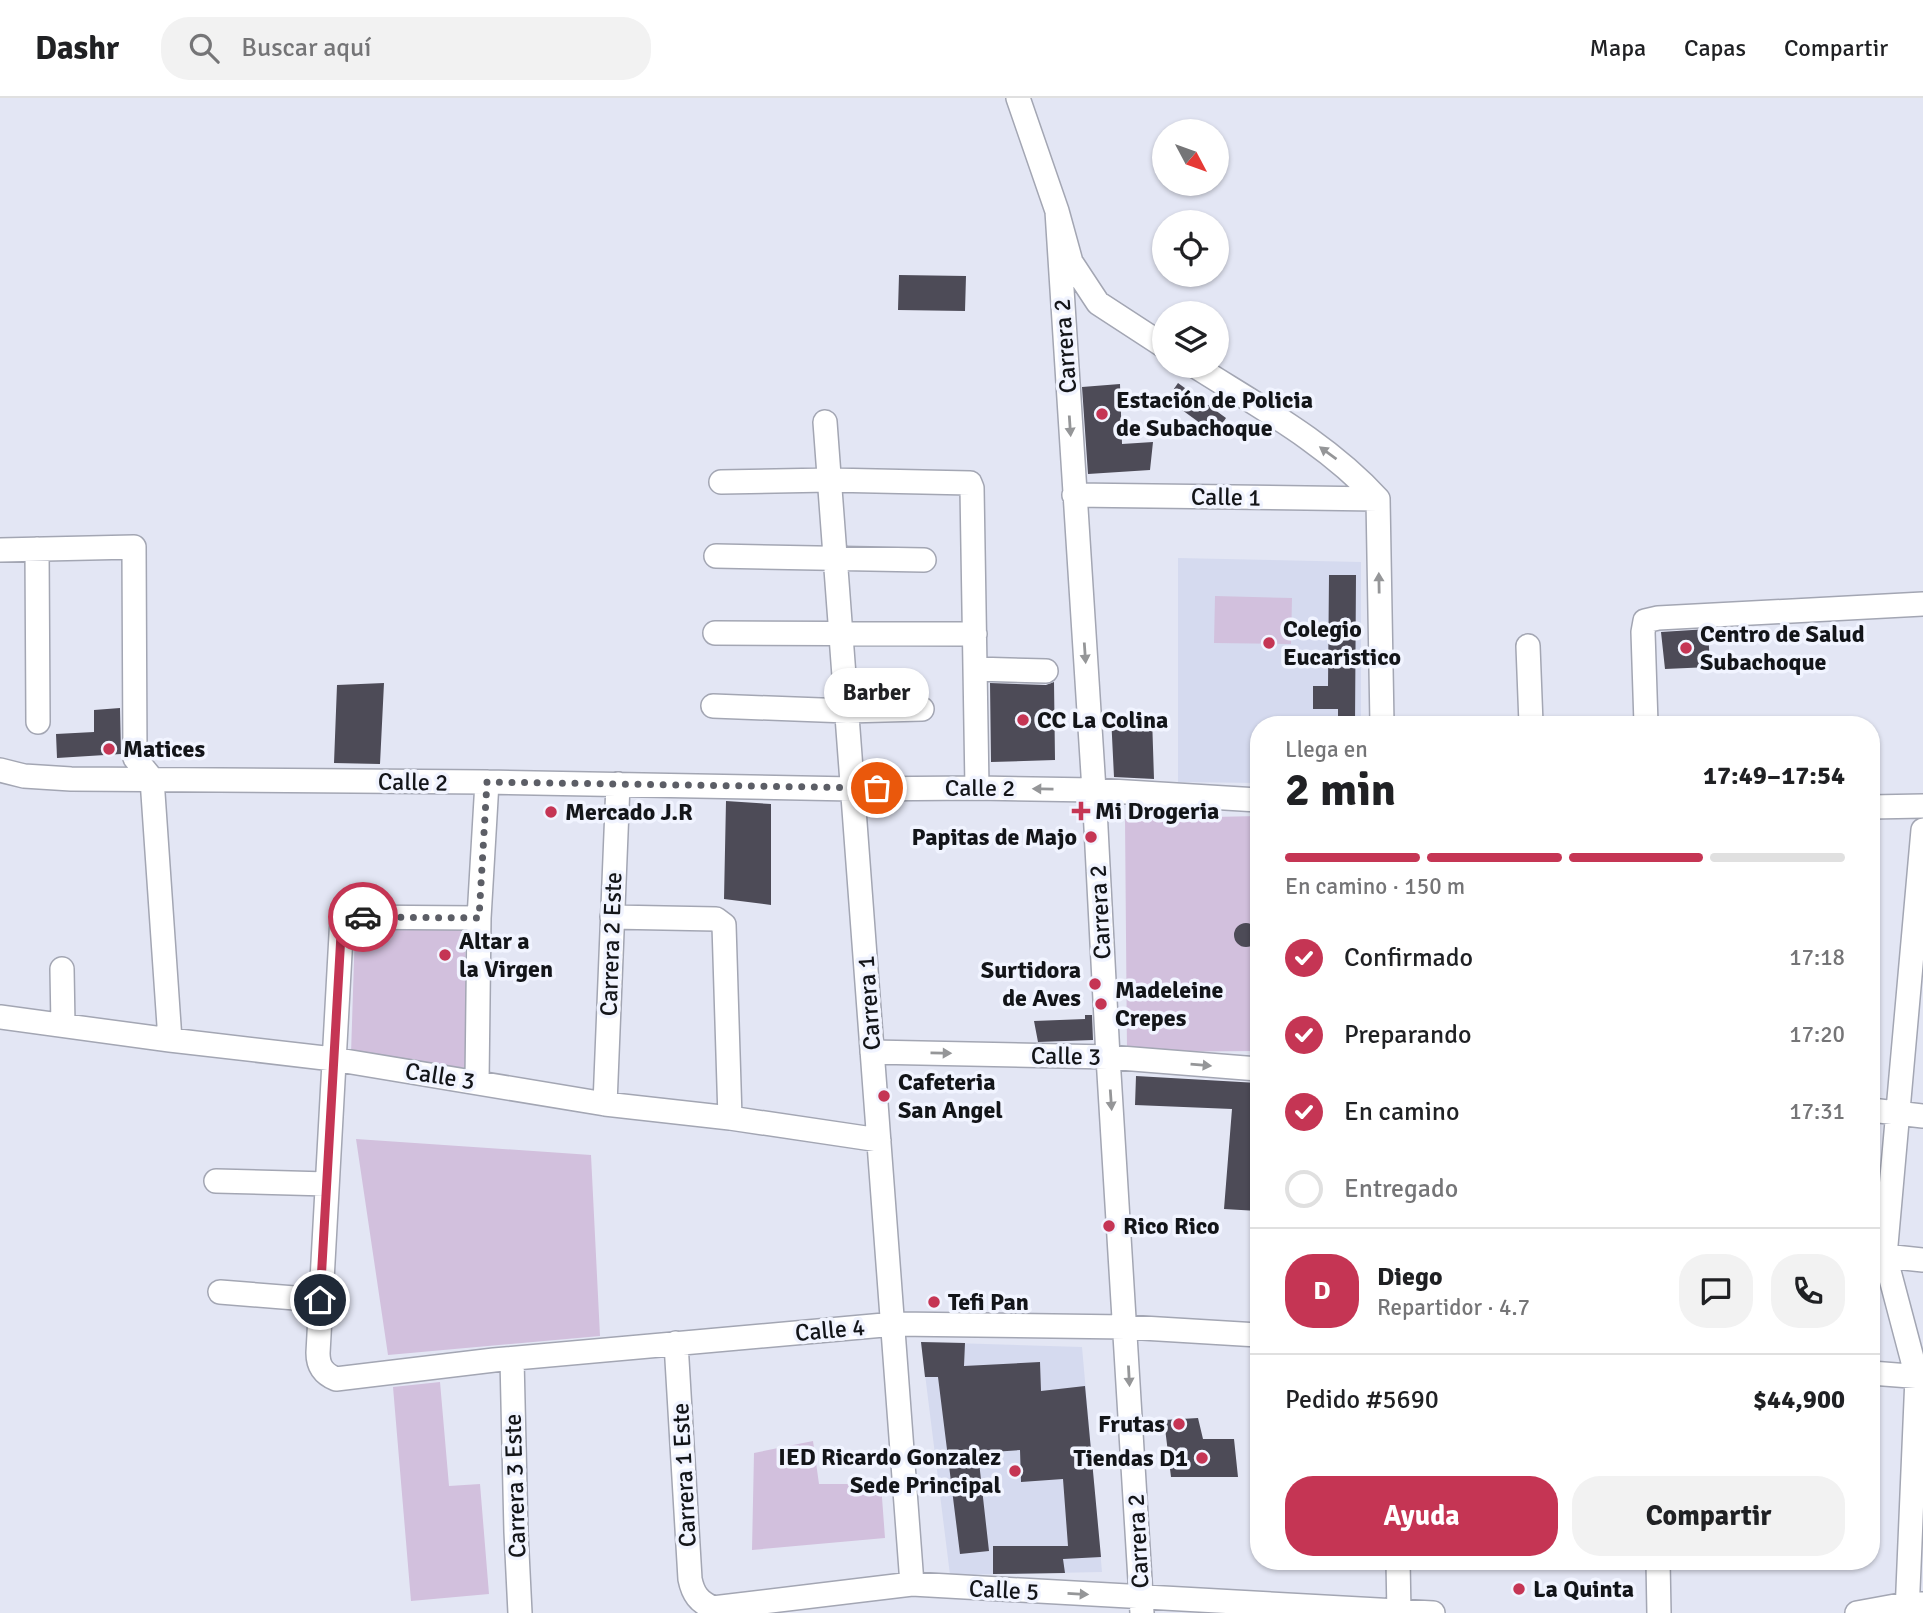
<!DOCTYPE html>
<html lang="es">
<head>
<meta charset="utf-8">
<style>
	body { margin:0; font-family:Signika,sans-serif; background:#f2f2f2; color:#202124; height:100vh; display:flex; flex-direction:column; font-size:26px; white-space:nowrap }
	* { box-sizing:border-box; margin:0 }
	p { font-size:23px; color:#757577 }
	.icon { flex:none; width:38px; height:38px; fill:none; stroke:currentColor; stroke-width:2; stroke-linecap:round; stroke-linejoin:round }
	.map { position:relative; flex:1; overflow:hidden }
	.details { position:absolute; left:1250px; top:618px; width:630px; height:854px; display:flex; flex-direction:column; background:#fff; border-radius:28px; box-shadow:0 2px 5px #0004 }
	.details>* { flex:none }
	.needle { width:46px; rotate:131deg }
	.buttons { position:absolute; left:1152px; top:21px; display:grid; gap:14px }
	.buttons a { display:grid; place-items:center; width:77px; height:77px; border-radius:50%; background:#fff; box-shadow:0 2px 5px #0004; font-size:35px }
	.pin { position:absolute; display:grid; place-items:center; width:60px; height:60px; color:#fff; margin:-30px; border:4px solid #fff; border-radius:50%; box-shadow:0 2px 7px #0007 }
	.courier { position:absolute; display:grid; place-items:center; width:70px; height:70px; margin:-35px; border:5px solid #c53554; border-radius:50%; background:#fff; color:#222; box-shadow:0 2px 9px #0007 }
	.bubble { position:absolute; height:49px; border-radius:24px; background:#fff; box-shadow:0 2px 5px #0004; font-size:23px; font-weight:700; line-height:49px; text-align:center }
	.overview em { font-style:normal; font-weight:700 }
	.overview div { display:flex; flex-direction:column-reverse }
	.overview { display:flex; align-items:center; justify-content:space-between; height:119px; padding:0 35px }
	h1 { font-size:46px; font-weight:700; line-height:52px }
	.bar { display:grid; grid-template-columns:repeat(4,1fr); gap:10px 7px; align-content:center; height:84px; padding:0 35px }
	.bar i { height:9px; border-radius:5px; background:#e0e0e0 }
	.bar .selected { background:#c53554 }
	.bar p { grid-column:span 4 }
	.line { display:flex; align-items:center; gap:18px; padding:0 35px; border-top:2px solid #e0e0e0 }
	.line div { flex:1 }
	.round { display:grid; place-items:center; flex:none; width:74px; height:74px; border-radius:28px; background:#f2f2f2 }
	ol { padding:0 35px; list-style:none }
	li { display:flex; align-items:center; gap:21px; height:77px }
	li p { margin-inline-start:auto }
	li .icon { padding:7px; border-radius:50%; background:#c53554; color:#fff; stroke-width:4 }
	li:last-child { color:#757577 }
	li i { width:38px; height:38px; border:4px solid #e0e0e0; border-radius:50% }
	.primary-button { display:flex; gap:14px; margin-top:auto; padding:14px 35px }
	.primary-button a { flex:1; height:80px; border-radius:28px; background:#c53554; color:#fff; font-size:28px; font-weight:700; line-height:80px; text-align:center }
	.primary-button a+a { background:#f2f2f2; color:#202124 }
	header { display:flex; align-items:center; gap:42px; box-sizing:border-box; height:98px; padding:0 35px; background:#fff; border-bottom:2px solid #e0e0e0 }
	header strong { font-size:33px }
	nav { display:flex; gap:38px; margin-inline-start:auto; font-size:24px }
	.search { width:490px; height:63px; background:#f2f2f2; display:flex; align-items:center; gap:18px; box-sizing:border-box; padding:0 24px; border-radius:28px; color:#757577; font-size:26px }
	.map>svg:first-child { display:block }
	.built { fill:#d5daef }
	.green { fill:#d2c0dd }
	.building { fill:#4d4b57 }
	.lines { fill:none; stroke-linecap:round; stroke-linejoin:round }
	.minor-casing { stroke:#a3a6b3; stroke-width:26 }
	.minor { stroke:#fff; stroke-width:23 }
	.oneway { fill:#959698 }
	.done { stroke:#5c5e66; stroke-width:7; stroke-dasharray:0 12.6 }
	.route { stroke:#c53554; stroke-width:9 }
	.poi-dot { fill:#c53554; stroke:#f1f4ff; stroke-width:2.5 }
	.labels { text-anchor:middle; stroke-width:7; stroke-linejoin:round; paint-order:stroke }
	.street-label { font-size:24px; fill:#131519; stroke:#f1f4ff }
	.poi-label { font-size:24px; font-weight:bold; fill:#131519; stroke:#f1f4ff; text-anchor:start }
</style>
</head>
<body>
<header>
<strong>Dashr</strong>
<div class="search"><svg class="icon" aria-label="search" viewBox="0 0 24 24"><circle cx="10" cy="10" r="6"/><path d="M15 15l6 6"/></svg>Buscar aquí</div>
<nav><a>Mapa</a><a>Capas</a><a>Compartir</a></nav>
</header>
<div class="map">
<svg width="1923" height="1515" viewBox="0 0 1923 1515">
	<rect width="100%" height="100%" fill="#e3e6f4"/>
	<path class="built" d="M1178,460L1361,464V626H1258V685L1178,684Z
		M921,1244L1082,1249L1102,1474L950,1477Z"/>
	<path class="green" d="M1215,498L1292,500L1291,546L1214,545Z
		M1258,718V953L1127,954L1125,721Z
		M465,830L467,970L351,956L355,831Z
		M356,1041L591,1057L600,1238L388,1257Z
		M440,1284L449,1388L480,1386L489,1496L411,1503L393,1289Z
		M813,1343L819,1386H881L885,1440L752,1452L754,1355Z"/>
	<path class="building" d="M899,177L966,178L965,213L898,212Z
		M1178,285L1226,320L1215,336L1167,301Z
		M1120,286L1122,346L1153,344L1150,372L1088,376L1082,289Z
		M1329,477H1356L1355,626H1338V611H1313V588H1328Z
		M1708,531L1710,569L1665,571L1661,534Z
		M1054,584L1055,662L991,664L990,585L1046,587Z
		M384,585L380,666L334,665L337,587Z
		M120,610L121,656L57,660L56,636L94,634V612Z
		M1111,618L1152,619L1154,681L1114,679Z
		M726,703L771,706V807L724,801Z
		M1234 837a12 12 0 1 1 24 0a12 12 0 1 1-24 0Z
		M1085,917H1092L1093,942L1038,944L1034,923L1085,921Z
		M1136,978L1258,985V1113L1224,1111L1232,1011L1135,1007Z
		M921,1244L965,1245L964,1268L1040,1264L1041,1293L1085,1288L1101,1459L1063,1461L1065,1475L993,1476V1448H1068L1063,1381L1021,1384L1020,1352L978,1355L989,1453L960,1456L938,1279H925Z
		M1198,1320L1203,1341H1234L1238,1379H1171L1164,1322Z"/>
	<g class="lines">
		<g class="minor-casing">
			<path id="minor" d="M1018,0L1057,113L1071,164L1098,205L1164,248
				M1057,113L1094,692L1108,959L1142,1515
				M1195,268C1258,308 1327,345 1378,401L1382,626
				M825,324C853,712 886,1099 912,1486
				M721,384L829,382L970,385L972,390L977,690
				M1074,397L1378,401
				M37,451L38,624
				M0,452L134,449L135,660L152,681L170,942
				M716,458L924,462
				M715,535L975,536
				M1528,548L1531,626
				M975,571L1046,573
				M713,608L847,613L922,611
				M1646,626L1643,534L1645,523L1658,520L1923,506
				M0,672L24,678L71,681L487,684L853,691L977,690L1094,692L1258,702
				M1871,709L1923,708
				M612,819L716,821L724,827L730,1020
				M479,820L342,819L318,1255C318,1269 324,1276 336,1281L494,1262L895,1226L1126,1229L1258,1237
				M62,871L63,927
				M0,919L170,942L333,961L605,1006L730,1020L879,1042
				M872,954L1108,959L1258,971
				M477,984L479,820L487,684
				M605,1006L618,686
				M1871,1012L1923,1018
				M216,1083L327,1086
				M1885,1158L1923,1162
				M220,1194L320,1202
				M676,1245L690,1481C693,1496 699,1504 713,1510L912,1486L1433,1515
				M512,1261L516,1434L520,1515
				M1871,1275L1923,1279
				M1398,1463L1399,1515
				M1658,1463L1659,1515
				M1857,1515L1906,1506H1923
				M1907,1515L1917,1279L1885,1158L1923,732"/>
		</g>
		<use href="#minor" class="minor"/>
	</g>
	<defs><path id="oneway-solid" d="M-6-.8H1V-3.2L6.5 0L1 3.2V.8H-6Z" transform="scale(1.75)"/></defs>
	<g class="oneway">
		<use href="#oneway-solid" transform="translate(1070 328) rotate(86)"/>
		<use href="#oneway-solid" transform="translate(1328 355) rotate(-144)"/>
		<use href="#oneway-solid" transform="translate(1379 485) rotate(-91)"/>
		<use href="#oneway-solid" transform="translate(1085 555) rotate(86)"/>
		<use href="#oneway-solid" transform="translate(1043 691) rotate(-179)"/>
		<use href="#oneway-solid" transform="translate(941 955) rotate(1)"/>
		<use href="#oneway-solid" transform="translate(1201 967) rotate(5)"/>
		<use href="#oneway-solid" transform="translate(1111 1002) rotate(86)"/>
		<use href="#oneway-solid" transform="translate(1129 1278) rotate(87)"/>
		<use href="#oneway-solid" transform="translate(1078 1496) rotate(3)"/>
	</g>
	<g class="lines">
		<path class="done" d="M363,819L479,820L487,684L877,690"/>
		<path class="route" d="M320,1202L342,819H363"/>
	</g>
	<g class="poi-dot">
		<circle cx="1102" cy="316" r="7"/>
		<circle cx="1269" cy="545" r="7"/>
		<circle cx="1686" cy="550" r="7"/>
		<circle cx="1023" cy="622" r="7"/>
		<circle cx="109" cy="651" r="7"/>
		<path d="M1077.5 702.5h7v7h7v7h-7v7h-7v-7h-7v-7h7z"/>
		<circle cx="551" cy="714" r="7"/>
		<circle cx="1091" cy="739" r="7"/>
		<circle cx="445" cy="857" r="7"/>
		<circle cx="1095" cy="886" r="7"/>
		<circle cx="1101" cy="906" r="7"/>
		<circle cx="884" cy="998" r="7"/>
		<circle cx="1109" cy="1128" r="7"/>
		<circle cx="934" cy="1204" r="7"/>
		<circle cx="1179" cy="1326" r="7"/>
		<circle cx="1202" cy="1360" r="7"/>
		<circle cx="1015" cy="1373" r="7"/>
		<circle cx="1519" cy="1491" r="7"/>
	</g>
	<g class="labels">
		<g class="street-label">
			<text transform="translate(1065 248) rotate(-94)" y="8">Carrera 2</text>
			<text transform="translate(1226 399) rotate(1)" y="8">Calle 1</text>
			<text transform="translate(413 684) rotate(1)" y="8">Calle 2</text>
			<text x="980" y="698">Calle 2</text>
			<text transform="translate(1100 814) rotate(-93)" y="8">Carrera 2</text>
			<text transform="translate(611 846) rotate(-88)" y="8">Carrera 2 Este</text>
			<text transform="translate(869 905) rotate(-94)" y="8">Carrera 1</text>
			<text transform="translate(1066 958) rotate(1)" y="8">Calle 3</text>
			<text transform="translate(440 978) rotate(9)" y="8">Calle 3</text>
			<text transform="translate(830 1232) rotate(-5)" y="8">Calle 4</text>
			<text transform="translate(684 1377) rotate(-93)" y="8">Carrera 1 Este</text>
			<text transform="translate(515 1388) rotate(-92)" y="8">Carrera 3 Este</text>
			<text transform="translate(1138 1443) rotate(-93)" y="8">Carrera 2</text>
			<text transform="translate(1004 1492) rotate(3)" y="8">Calle 5</text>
		</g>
		<g class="poi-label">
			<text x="1116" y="310">Estación de Policia<tspan x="1116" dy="28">de Subachoque</tspan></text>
			<text x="1283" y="539">Colegio<tspan x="1283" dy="28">Eucaristico</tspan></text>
			<text x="1700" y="544">Centro de Salud<tspan x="1700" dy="28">Subachoque</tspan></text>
			<text x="1037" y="630">CC La Colina</text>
			<text x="123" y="659">Matices</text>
			<text x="1095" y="721">Mi Drogeria</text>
			<text x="565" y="722">Mercado J.R</text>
			<text x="1077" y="747" text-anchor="end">Papitas de Majo</text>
			<text x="459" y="851">Altar a<tspan x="459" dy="28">la Virgen</tspan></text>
			<text x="1081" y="880" text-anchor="end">Surtidora<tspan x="1081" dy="28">de Aves</tspan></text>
			<text x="1115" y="900">Madeleine<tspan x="1115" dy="28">Crepes</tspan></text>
			<text x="898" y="992">Cafeteria<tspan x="898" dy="28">San Angel</tspan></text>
			<text x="1123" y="1136">Rico Rico</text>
			<text x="948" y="1212">Tefi Pan</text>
			<text x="1165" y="1334" text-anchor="end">Frutas</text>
			<text x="1001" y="1367" text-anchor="end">IED Ricardo Gonzalez<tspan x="1001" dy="28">Sede Principal</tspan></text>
			<text x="1188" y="1368" text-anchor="end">Tiendas D1</text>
			<text x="1533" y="1499">La Quinta</text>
		</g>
	</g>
</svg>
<div class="buttons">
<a><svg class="needle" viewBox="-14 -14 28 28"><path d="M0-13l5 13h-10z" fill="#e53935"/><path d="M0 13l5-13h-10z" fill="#757577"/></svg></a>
<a><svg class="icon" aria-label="locate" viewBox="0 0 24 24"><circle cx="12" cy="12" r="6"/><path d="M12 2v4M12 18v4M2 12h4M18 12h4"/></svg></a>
<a><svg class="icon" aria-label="layers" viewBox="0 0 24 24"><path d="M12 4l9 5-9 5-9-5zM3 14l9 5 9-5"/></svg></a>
</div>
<div class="pin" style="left:877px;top:690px;background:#ea580c"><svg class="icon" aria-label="bag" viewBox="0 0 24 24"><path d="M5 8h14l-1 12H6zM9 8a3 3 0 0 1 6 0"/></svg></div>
<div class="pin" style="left:320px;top:1202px;background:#1f2937"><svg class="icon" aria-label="home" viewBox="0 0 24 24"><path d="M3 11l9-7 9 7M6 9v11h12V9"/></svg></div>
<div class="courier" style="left:363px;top:819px"><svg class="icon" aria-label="car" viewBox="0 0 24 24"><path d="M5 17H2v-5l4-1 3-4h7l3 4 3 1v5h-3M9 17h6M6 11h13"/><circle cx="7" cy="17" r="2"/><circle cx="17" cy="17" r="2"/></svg></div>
<div class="bubble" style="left:824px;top:570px;width:105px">Barber</div>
<section class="details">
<div class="overview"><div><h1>2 min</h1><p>Llega en</p></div><em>17:49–17:54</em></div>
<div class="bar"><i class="selected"></i><i class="selected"></i><i class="selected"></i><i></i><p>En camino · 150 m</p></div>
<ol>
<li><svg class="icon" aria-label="check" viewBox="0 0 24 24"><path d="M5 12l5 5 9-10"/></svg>Confirmado<p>17:18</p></li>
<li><svg class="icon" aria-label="check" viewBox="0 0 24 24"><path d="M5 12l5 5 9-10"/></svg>Preparando<p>17:20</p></li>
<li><svg class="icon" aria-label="check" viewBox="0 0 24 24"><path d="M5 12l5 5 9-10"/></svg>En camino<p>17:31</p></li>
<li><i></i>Entregado</li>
</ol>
<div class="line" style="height:126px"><b class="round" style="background:#c53554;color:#fff">D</b><div><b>Diego</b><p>Repartidor · 4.7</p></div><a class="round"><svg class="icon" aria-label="chat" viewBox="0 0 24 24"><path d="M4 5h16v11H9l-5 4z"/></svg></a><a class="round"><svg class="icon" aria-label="phone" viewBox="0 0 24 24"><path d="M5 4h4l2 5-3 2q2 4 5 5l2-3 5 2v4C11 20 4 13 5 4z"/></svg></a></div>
<div class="line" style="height:91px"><div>Pedido #5690</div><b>$44,900</b></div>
<div class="primary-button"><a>Ayuda</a><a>Compartir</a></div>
</section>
</div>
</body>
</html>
